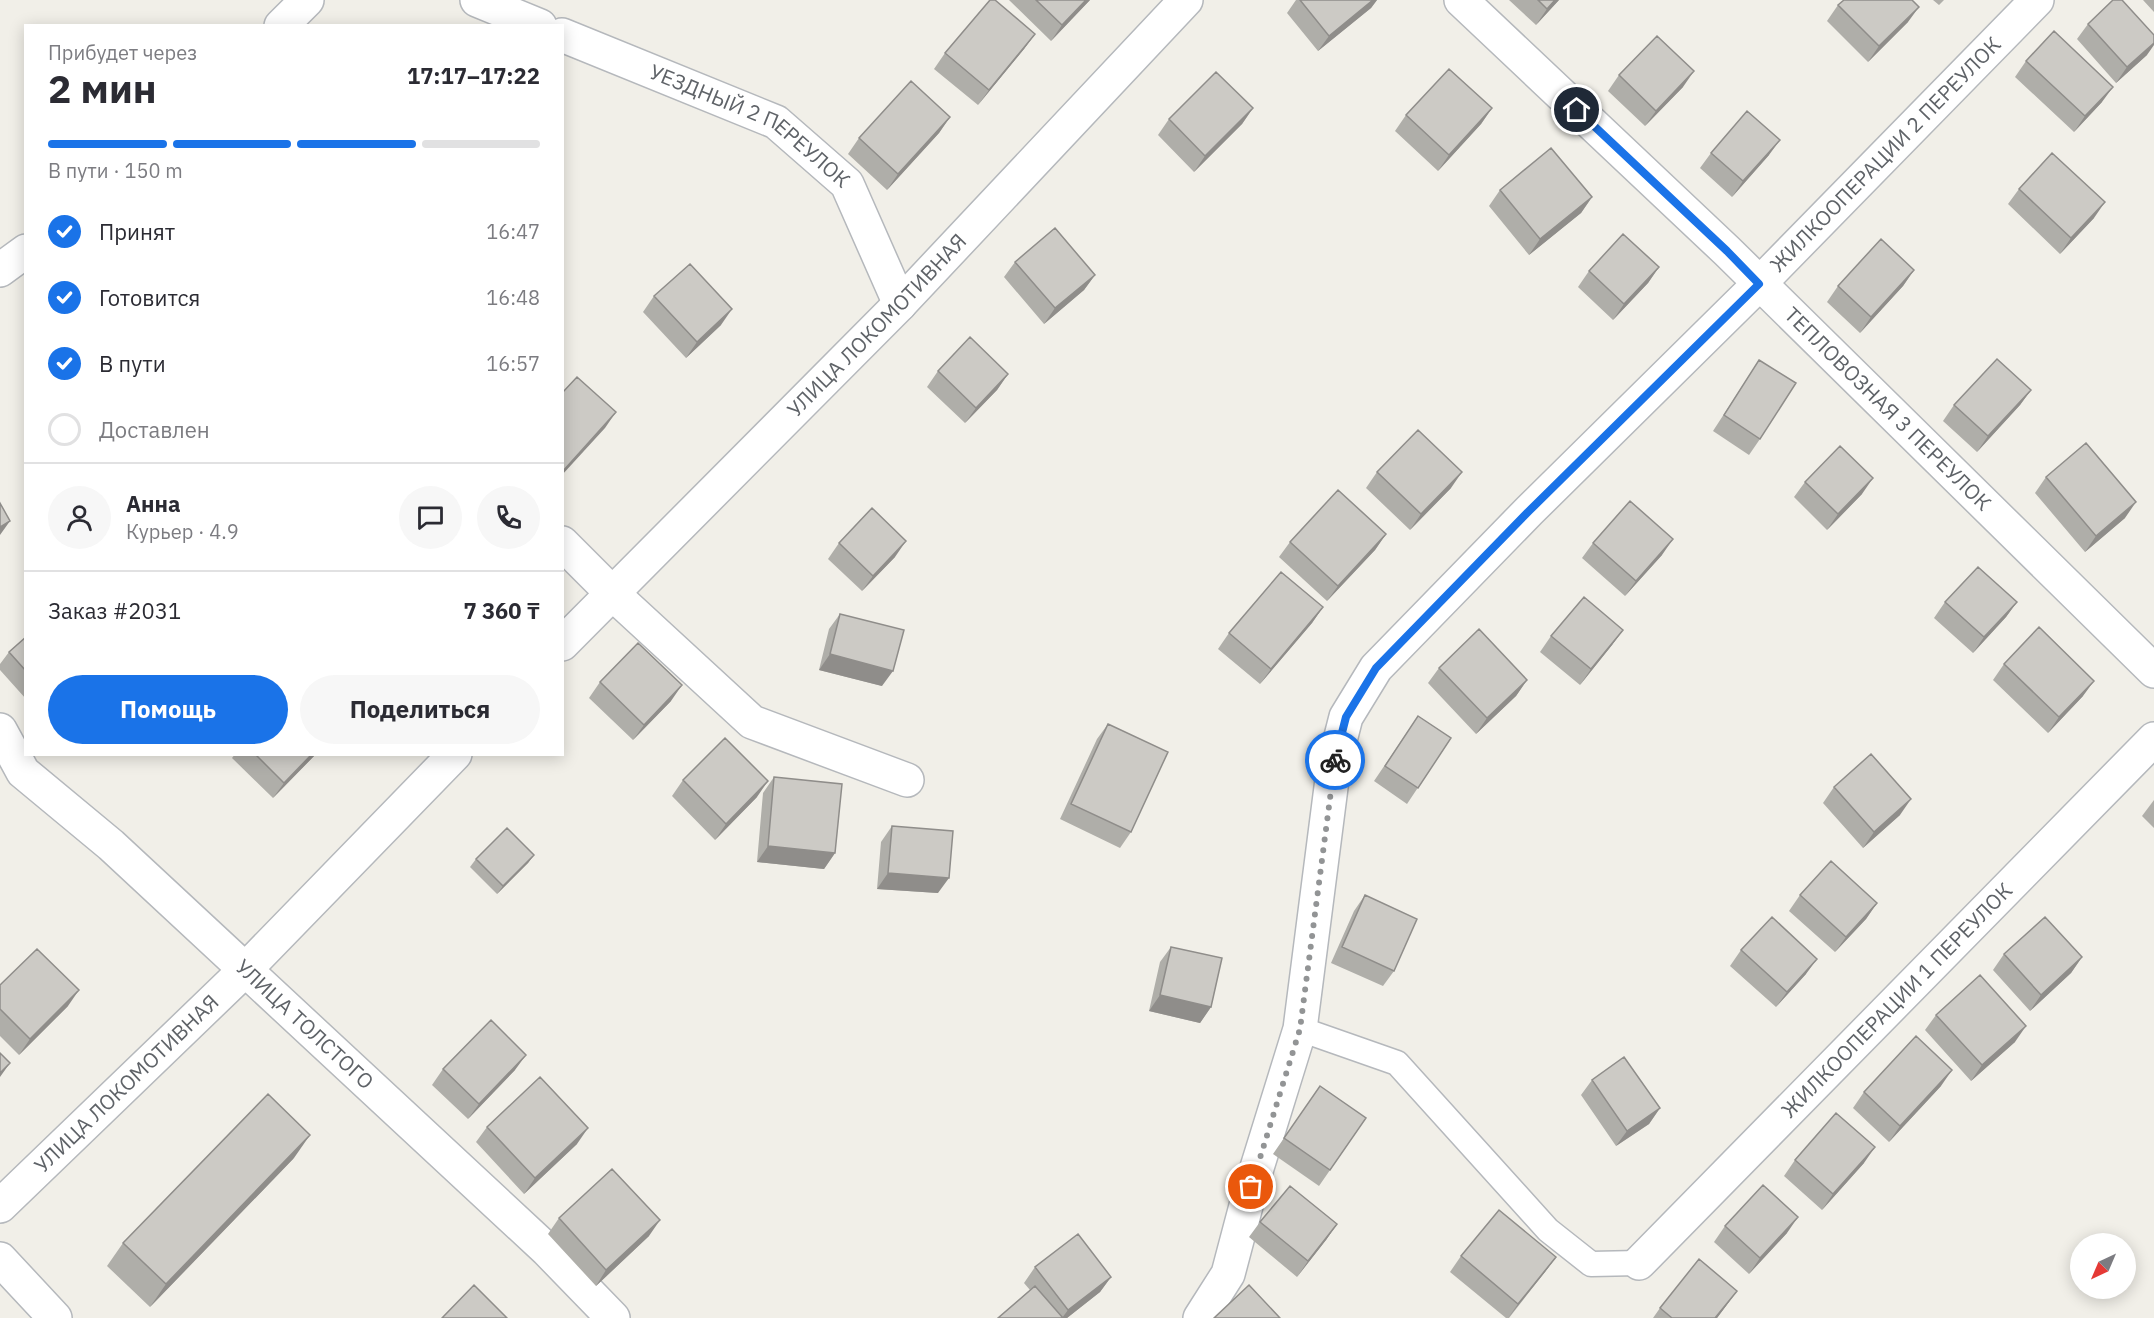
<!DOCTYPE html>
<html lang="ru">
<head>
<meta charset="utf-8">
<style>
	body { margin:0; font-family:"IBM Plex Sans",sans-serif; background:#f7f7f7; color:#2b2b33; height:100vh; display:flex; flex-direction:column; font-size:22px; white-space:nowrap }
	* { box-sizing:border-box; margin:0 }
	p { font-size:20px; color:#7c7c81 }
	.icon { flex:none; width:33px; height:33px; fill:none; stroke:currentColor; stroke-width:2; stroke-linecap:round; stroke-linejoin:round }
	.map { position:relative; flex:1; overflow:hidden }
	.sheet { position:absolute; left:24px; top:24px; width:540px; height:732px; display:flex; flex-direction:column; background:#fff; border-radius:0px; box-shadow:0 3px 15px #0003 }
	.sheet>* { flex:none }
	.needle { width:39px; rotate:224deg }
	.tools { position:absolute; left:2070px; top:1233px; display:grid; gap:12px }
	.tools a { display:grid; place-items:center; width:66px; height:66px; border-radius:50%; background:#fff; box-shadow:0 3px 15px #0003; font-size:30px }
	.pin { position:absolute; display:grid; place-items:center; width:51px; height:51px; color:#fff; margin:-26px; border:3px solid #fff; border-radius:50%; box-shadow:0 2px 6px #0007 }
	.courier { position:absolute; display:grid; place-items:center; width:60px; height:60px; margin:-30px; border:4px solid #1a73e8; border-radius:50%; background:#fff; color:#222; box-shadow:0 2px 8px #0007 }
	.head em { font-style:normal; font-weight:700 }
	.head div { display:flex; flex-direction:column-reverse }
	.head { display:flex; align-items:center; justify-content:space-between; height:102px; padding:0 24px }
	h1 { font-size:39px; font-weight:700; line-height:45px }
	.bar { display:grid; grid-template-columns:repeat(4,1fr); gap:9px 6px; align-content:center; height:72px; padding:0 24px }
	.bar i { height:8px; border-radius:4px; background:#e1e1e2 }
	.bar .current { background:#1a73e8 }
	.bar p { grid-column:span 4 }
	.line { display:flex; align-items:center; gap:15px; padding:0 24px; border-top:2px solid #e1e1e2 }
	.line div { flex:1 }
	.round { display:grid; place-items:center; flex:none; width:63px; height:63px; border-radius:32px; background:#f7f7f7 }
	ol { padding:0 24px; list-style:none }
	li { display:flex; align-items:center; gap:18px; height:66px }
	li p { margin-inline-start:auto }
	li .icon { padding:6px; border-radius:50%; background:#1a73e8; color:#fff; stroke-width:4 }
	li:last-child { color:#7c7c81 }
	li i { width:33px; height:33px; border:3px solid #e1e1e2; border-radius:50% }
	.button { display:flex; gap:12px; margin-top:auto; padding:12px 24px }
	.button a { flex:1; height:69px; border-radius:36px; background:#1a73e8; color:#fff; font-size:24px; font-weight:700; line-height:69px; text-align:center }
	.button a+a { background:#f7f7f7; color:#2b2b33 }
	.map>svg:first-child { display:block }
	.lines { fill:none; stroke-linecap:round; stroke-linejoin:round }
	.lane-casing { stroke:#b5b8bc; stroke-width:27 }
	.street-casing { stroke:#b5b8bc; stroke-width:36 }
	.lane { stroke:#fff; stroke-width:24 }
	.street { stroke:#fff; stroke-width:33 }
	.wall { fill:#afaea9 }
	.shaded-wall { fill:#8f8d8a }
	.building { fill:#cccac5; stroke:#8f8d8a; stroke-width:1.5 }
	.done { stroke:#929495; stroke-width:6; stroke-dasharray:0 10.8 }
	.route { stroke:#1a73e8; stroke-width:8 }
	.labels { text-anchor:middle; stroke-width:5; stroke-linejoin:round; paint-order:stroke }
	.street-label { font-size:21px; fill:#5f6368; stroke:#fff }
</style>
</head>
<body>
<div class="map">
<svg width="2154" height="1318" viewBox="0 0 2154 1318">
	<rect width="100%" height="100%" fill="#f1efe8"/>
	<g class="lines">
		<g class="lane-casing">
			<path id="lane" d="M1300,1029L1397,1063L1548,1230L1591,1264L1639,1263"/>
		</g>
		<g class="street-casing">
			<g id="street">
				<path d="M477,0L540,26"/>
				<path id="s1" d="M1461,0L1727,251L2154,671"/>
				<path d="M281,26L307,0"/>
				<path id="s2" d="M562,35L776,122L847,184L900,304"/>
				<path d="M0,270L26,251"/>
				<path d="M562,543L612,593L752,722L907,780"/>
				<path id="s3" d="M562,644L900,304L1186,0"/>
				<path id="s4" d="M0,730L23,772L111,845L547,1250L613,1318"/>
				<path id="s5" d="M0,1206L245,970L455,754"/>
				<path d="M0,1259L55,1318"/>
				<path id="s6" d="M1639,1263L2154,739"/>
				<path id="s7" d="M1200,1318L1228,1274L1251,1187L1300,1029L1334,764L1346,717L1376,668L1529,511L1759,284L2037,0"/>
			</g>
		</g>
		<use href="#lane" class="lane"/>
		<use href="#street" class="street"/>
	</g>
	<path class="wall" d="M1009,0H1090L1051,41Z
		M1296,0H1377L1371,8L1318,51L1287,13Z
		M1509,0H1559L1536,25Z
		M1933,0H1944L1939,5Z
		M2143,0H2154V12Z
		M1838,5L1908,22L1868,62L1827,21Z
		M2088,24L2147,55L2116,83L2077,39Z
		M1035,34L1024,49L978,105L934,69L945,53Z
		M2026,61L2102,102L2074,132L2015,77Z
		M1619,75L1683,87L1645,126L1608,91Z
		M1253,108L1242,124L1194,172L1158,135L1169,119Z
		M1492,108L1481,124L1438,171L1395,131L1406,115Z
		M950,117L939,133L887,190L848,154L859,138Z
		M1711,153L1769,155L1732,197L1700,168Z
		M2019,189L2094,218L2060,254L2008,204Z
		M1500,190L1592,197L1581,213L1529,255L1489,206Z
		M1015,262L1095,275L1084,290L1044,324L1004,277Z
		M1659,267L1648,283L1613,320L1578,287L1589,271Z
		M1914,270L1903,286L1860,333L1827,302L1838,286Z
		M654,296L721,325L686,358L643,312Z
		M1759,360L1760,439L1749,455L1713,431Z
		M938,371L1008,374L997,390L965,423L927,387Z
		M2031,390L2020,405L1977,452L1943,421L1954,405Z
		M1377,472L1451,488L1410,530L1366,488Z
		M2046,477L2125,518L2085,552L2035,493Z
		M1805,482L1862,494L1827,530L1794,497Z
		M1386,534L1375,550L1327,601L1279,557L1290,542Z
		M839,543L895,557L862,591L828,559Z
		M1593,543L1662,555L1625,596L1582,558Z
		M1945,602H2017L2006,617L1973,653L1934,618Z
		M1323,607L1312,623L1260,684L1218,649L1229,633Z
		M840,614L882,686L819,670L829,629Z
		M1623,630L1612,645L1580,685L1540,652L1551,636Z
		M26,637V699L0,670V664L9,652Z
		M2004,664L2083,696L2048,733L1993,680Z
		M1439,668L1527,680L1516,696L1476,734L1428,683Z
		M600,682L671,701L633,740L589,698Z
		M1418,716L1451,738L1407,804L1374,781Z
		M1108,724L1131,832L1120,848L1060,819L1097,739Z
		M235,754H316L273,798L232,758Z
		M774,777L835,853L824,869L757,862L763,793Z
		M683,780L757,797L715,840L672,796Z
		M1834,787L1900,815L1863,848L1823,803Z
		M2154,800V828L2142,816Z
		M892,826L938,893L877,889L881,842Z
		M534,855L528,863L497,894L470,867L476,859Z
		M1365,895L1394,971L1383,986L1331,963L1354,911Z
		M1800,895L1877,903L1866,919L1835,952L1789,911Z
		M1171,947L1211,1007L1200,1023L1149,1011L1160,962Z
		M1741,950L1806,974L1776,1007L1730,966Z
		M2004,954L2082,957L2071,973L2030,1011L1993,970Z
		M0,985L68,1006L19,1055L0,1036Z
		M1936,1015L2015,1042L1971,1081L1925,1030Z
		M443,1069L515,1070L468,1119L432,1085Z
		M1592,1080L1660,1108L1649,1124L1616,1146L1581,1095Z
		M1320,1086L1366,1118L1319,1186L1273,1154Z
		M1941,1086L1889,1142L1853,1108L1864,1092Z
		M487,1127L577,1144L524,1194L476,1142Z
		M294,1158L150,1307L107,1266L123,1243Z
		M1795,1160L1864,1163L1822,1210L1784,1176Z
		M559,1218L649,1236L596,1286L548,1234Z
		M1260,1222L1337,1224L1326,1240L1297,1277L1249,1237Z
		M1725,1226L1787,1233L1749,1274L1714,1242Z
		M1461,1256L1556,1257L1545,1272L1509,1318H1506L1450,1272Z
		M1035,1267L1111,1277L1100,1292L1067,1318H998L1030,1290L1024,1283Z
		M1737,1291L1717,1318H1653L1660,1308Z"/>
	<path class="shaded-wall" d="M1086,0H1090L1051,41L1062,25Z
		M1373,0H1377L1371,8L1318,51L1329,36Z
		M1555,0H1559L1536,25L1547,9Z
		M1919,7L1908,22L1868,62L1879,46Z
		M1035,34L1024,49L978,105L989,90Z
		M2154,43V45L2147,55L2116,83L2127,67Z
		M1694,71L1683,87L1645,126L1656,111Z
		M2113,87L2102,102L2074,132L2085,116Z
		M1253,108L1242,124L1194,172L1205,156Z
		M1492,108L1481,124L1438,171L1449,155Z
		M950,117L939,133L887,190L898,174Z
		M1780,140L1769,155L1732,197L1743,181Z
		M1592,197L1581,213L1529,255L1540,239Z
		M2105,202L2094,218L2060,254L2071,238Z
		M1659,267L1648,283L1613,320L1624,304Z
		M1914,270L1903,286L1860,333L1871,317Z
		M1095,275L1084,290L1044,324L1055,308Z
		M732,309L721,325L686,358L697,342Z
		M1008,374L997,390L965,423L976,408Z
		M2031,390L2020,405L1977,452L1988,436Z
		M616,412L605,428L562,475L563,471Z
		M1462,472L1451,488L1410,530L1421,514Z
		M1873,478L1862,494L1827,530L1838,514Z
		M2136,502L2125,518L2085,552L2096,536Z
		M10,521L0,535V527Z
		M1386,534L1375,550L1327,601L1338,586Z
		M1673,539L1662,555L1625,596L1636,581Z
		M906,541L895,557L862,591L873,576Z
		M2017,602L2006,617L1973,653L1984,637Z
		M1323,607L1312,623L1260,684L1271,669Z
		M1623,630L1612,645L1580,685L1591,669Z
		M830,654L893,671L882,686L819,670Z
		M1527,680L1516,696L1476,734L1487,718Z
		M2094,681L2083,696L2048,733L2059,717Z
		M682,685L671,701L633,740L644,725Z
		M312,754H316L273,798L284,783Z
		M768,781L757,797L715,840L726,824Z
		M1911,799L1900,815L1863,848L1874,832Z
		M768,846L835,853L824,869L757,862Z
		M534,855L528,863L497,894L503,886Z
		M888,873L949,878L938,893L877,889Z
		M1877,903L1866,919L1835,952L1846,937Z
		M2082,957L2071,973L2030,1011L2041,995Z
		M1817,959L1806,974L1776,1007L1787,992Z
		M79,990L68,1006L19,1055L30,1039Z
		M1160,995L1211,1007L1200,1023L1149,1011Z
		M2026,1026L2015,1042L1971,1081L1982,1065Z
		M526,1055L515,1070L468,1119L479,1104Z
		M10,1063L0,1077V1073Z
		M1952,1070L1941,1086L1889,1142L1900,1126Z
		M1660,1108L1649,1124L1616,1146L1627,1131Z
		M588,1128L577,1144L524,1194L535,1178Z
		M310,1135L294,1158L150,1307L166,1284Z
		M1875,1147L1864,1163L1822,1210L1833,1194Z
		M1798,1217L1787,1233L1749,1274L1760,1258Z
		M660,1220L649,1236L596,1286L606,1270Z
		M1337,1224L1326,1240L1297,1277L1308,1261Z
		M1556,1257L1545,1272L1508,1318L1518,1304Z
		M1111,1277L1100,1292L1067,1318H1062L1068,1310Z
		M1737,1291L1726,1306L1717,1318H1715Z"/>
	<path class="building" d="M990,0H995L1035,34L989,90L945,53Z
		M1036,0H1086L1062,25Z
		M1300,0H1373L1329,36Z
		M1538,0H1555L1547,9Z
		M1844,0H1912L1919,7L1879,46L1838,5Z
		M2113,0H2122L2154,35V43L2127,67L2088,24Z
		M2054,31L2113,87L2085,116L2026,61Z
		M1657,36L1694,71L1656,111L1619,75Z
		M1449,69L1492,108L1449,155L1406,115Z
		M1216,72L1253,108L1205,156L1169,119Z
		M911,81L950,117L898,174L859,138Z
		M1747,111L1780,140L1743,181L1711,153Z
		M1551,148L1592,197L1540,239L1500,190Z
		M2052,153L2105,202L2071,238L2019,189Z
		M1055,228L1095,275L1055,308L1015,262Z
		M1623,234L1659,267L1624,304L1589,271Z
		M1881,239L1914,270L1871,317L1838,286Z
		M690,264L732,309L697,342L654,296Z
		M970,337L1008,374L976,408L938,371Z
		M1997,359L2031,390L1988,436L1954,405Z
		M1759,360L1796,383L1760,439L1724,415Z
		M577,377L616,412L563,471L562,393Z
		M1418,430L1462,472L1421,514L1377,472Z
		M2086,443L2136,502L2096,536L2046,477Z
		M1840,446L1873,478L1838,514L1805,482Z
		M1338,490L1386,534L1338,586L1290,542Z
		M1630,501L1673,539L1636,581L1593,543Z
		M0,503L10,521L0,527Z
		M872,508L906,541L873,576L839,543Z
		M1978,567L2017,602L1984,637L1945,602Z
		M1281,572L1323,607L1271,669L1229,633Z
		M1584,597L1623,630L1591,669L1551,636Z
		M840,614L904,630L893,671L830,654Z
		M2039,627L2094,681L2059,717L2004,664Z
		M1479,629L1527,680L1487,718L1439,668Z
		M26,637V671L9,652Z
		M638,643L682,685L644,725L600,682Z
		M1418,716L1451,738L1418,788L1385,766Z
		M1108,724L1168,752L1131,832L1071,804Z
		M725,738L768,781L726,824L683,780Z
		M255,754H312L284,783Z
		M1871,754L1911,799L1874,832L1834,787Z
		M774,777L842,784L835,853L768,846Z
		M892,826L953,831L949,878L888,873Z
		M507,828L534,855L503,886L476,859Z
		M1831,861L1877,903L1846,937L1800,895Z
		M1365,895L1417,919L1394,971L1342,947Z
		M1772,917L1817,959L1787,992L1741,950Z
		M2045,917L2082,957L2041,995L2004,954Z
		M1171,947L1222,958L1211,1007L1160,995Z
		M37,949L79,990L30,1039L0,1009V985Z
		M1980,975L2026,1026L1982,1065L1936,1015Z
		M491,1020L526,1055L479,1104L443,1069Z
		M1916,1036L1952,1070L1900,1126L1864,1092Z
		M0,1053L10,1063L0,1073Z
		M1624,1057L1660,1108L1627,1131L1592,1080Z
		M540,1077L588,1128L535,1178L487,1127Z
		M1320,1086L1366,1118L1330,1170L1284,1138Z
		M268,1094L310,1135L166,1284L123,1243Z
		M1836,1113L1875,1147L1833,1194L1795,1160Z
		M612,1169L660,1220L606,1270L559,1218Z
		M1763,1185L1798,1217L1760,1258L1725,1226Z
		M1290,1186L1337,1224L1308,1261L1260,1222Z
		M1499,1210L1556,1257L1518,1304L1461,1256Z
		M1078,1234L1111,1277L1068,1310L1035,1267Z
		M1699,1259L1737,1291L1715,1318H1672L1660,1308Z
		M474,1285L507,1318H442Z
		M1249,1285L1280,1318H1214Z
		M1035,1286L1063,1318H998Z"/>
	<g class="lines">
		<path class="done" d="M1251,1187L1300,1029L1335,760"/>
		<path class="route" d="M1335,760L1346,717L1376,668L1529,511L1759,284L1727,251L1577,110"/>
	</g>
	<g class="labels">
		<g class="street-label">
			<text dy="7" stroke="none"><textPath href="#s2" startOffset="210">УЕЗДНЫЙ 2 ПЕРЕУЛОК</textPath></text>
			<text dy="7" stroke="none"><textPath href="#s7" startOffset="1404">ЖИЛКООПЕРАЦИИ 2 ПЕРЕУЛОК</textPath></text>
			<text dy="7" stroke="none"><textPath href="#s3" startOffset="448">УЛИЦА ЛОКОМОТИВНАЯ</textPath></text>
			<text dy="7" stroke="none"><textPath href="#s1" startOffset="591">ТЕПЛОВОЗНАЯ 3 ПЕРЕУЛОК</textPath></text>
			<text dy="7" stroke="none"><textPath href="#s6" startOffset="368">ЖИЛКООПЕРАЦИИ 1 ПЕРЕУЛОК</textPath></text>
			<text dy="7" stroke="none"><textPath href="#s4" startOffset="426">УЛИЦА ТОЛСТОГО</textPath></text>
			<text dy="7" stroke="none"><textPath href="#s5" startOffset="176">УЛИЦА ЛОКОМОТИВНАЯ</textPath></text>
		</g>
	</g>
</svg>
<div class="tools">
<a><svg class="needle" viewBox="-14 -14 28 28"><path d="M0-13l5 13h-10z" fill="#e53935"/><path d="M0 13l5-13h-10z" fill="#7c7c81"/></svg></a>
</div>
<div class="pin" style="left:1251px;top:1187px;background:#ea580c"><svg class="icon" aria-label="bag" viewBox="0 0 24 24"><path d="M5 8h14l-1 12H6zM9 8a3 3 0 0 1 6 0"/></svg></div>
<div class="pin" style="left:1577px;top:110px;background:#1f2937"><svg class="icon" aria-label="home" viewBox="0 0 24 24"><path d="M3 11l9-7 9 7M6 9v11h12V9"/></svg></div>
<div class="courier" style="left:1335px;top:760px"><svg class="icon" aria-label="bike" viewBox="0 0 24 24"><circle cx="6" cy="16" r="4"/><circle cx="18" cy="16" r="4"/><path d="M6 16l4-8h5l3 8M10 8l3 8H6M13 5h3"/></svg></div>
<section class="sheet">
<div class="head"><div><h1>2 мин</h1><p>Прибудет через</p></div><em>17:17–17:22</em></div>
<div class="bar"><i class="current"></i><i class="current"></i><i class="current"></i><i></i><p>В пути · 150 m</p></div>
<ol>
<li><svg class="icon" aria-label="check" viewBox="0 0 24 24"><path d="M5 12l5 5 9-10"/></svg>Принят<p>16:47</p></li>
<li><svg class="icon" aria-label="check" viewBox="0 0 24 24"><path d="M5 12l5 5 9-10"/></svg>Готовится<p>16:48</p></li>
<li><svg class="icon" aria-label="check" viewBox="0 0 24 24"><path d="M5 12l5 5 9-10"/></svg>В пути<p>16:57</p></li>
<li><i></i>Доставлен</li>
</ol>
<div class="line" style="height:108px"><a class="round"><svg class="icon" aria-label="person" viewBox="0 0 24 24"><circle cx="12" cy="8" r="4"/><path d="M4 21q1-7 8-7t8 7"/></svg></a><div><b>Анна</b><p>Курьер · 4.9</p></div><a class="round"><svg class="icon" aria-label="chat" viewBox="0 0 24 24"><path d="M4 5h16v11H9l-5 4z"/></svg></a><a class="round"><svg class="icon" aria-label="phone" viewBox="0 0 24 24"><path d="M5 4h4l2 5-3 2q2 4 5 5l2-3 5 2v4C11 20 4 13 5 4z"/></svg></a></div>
<div class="line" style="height:78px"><div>Заказ #2031</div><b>7 360 ₸</b></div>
<div class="button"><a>Помощь</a><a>Поделиться</a></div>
</section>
</div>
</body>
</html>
